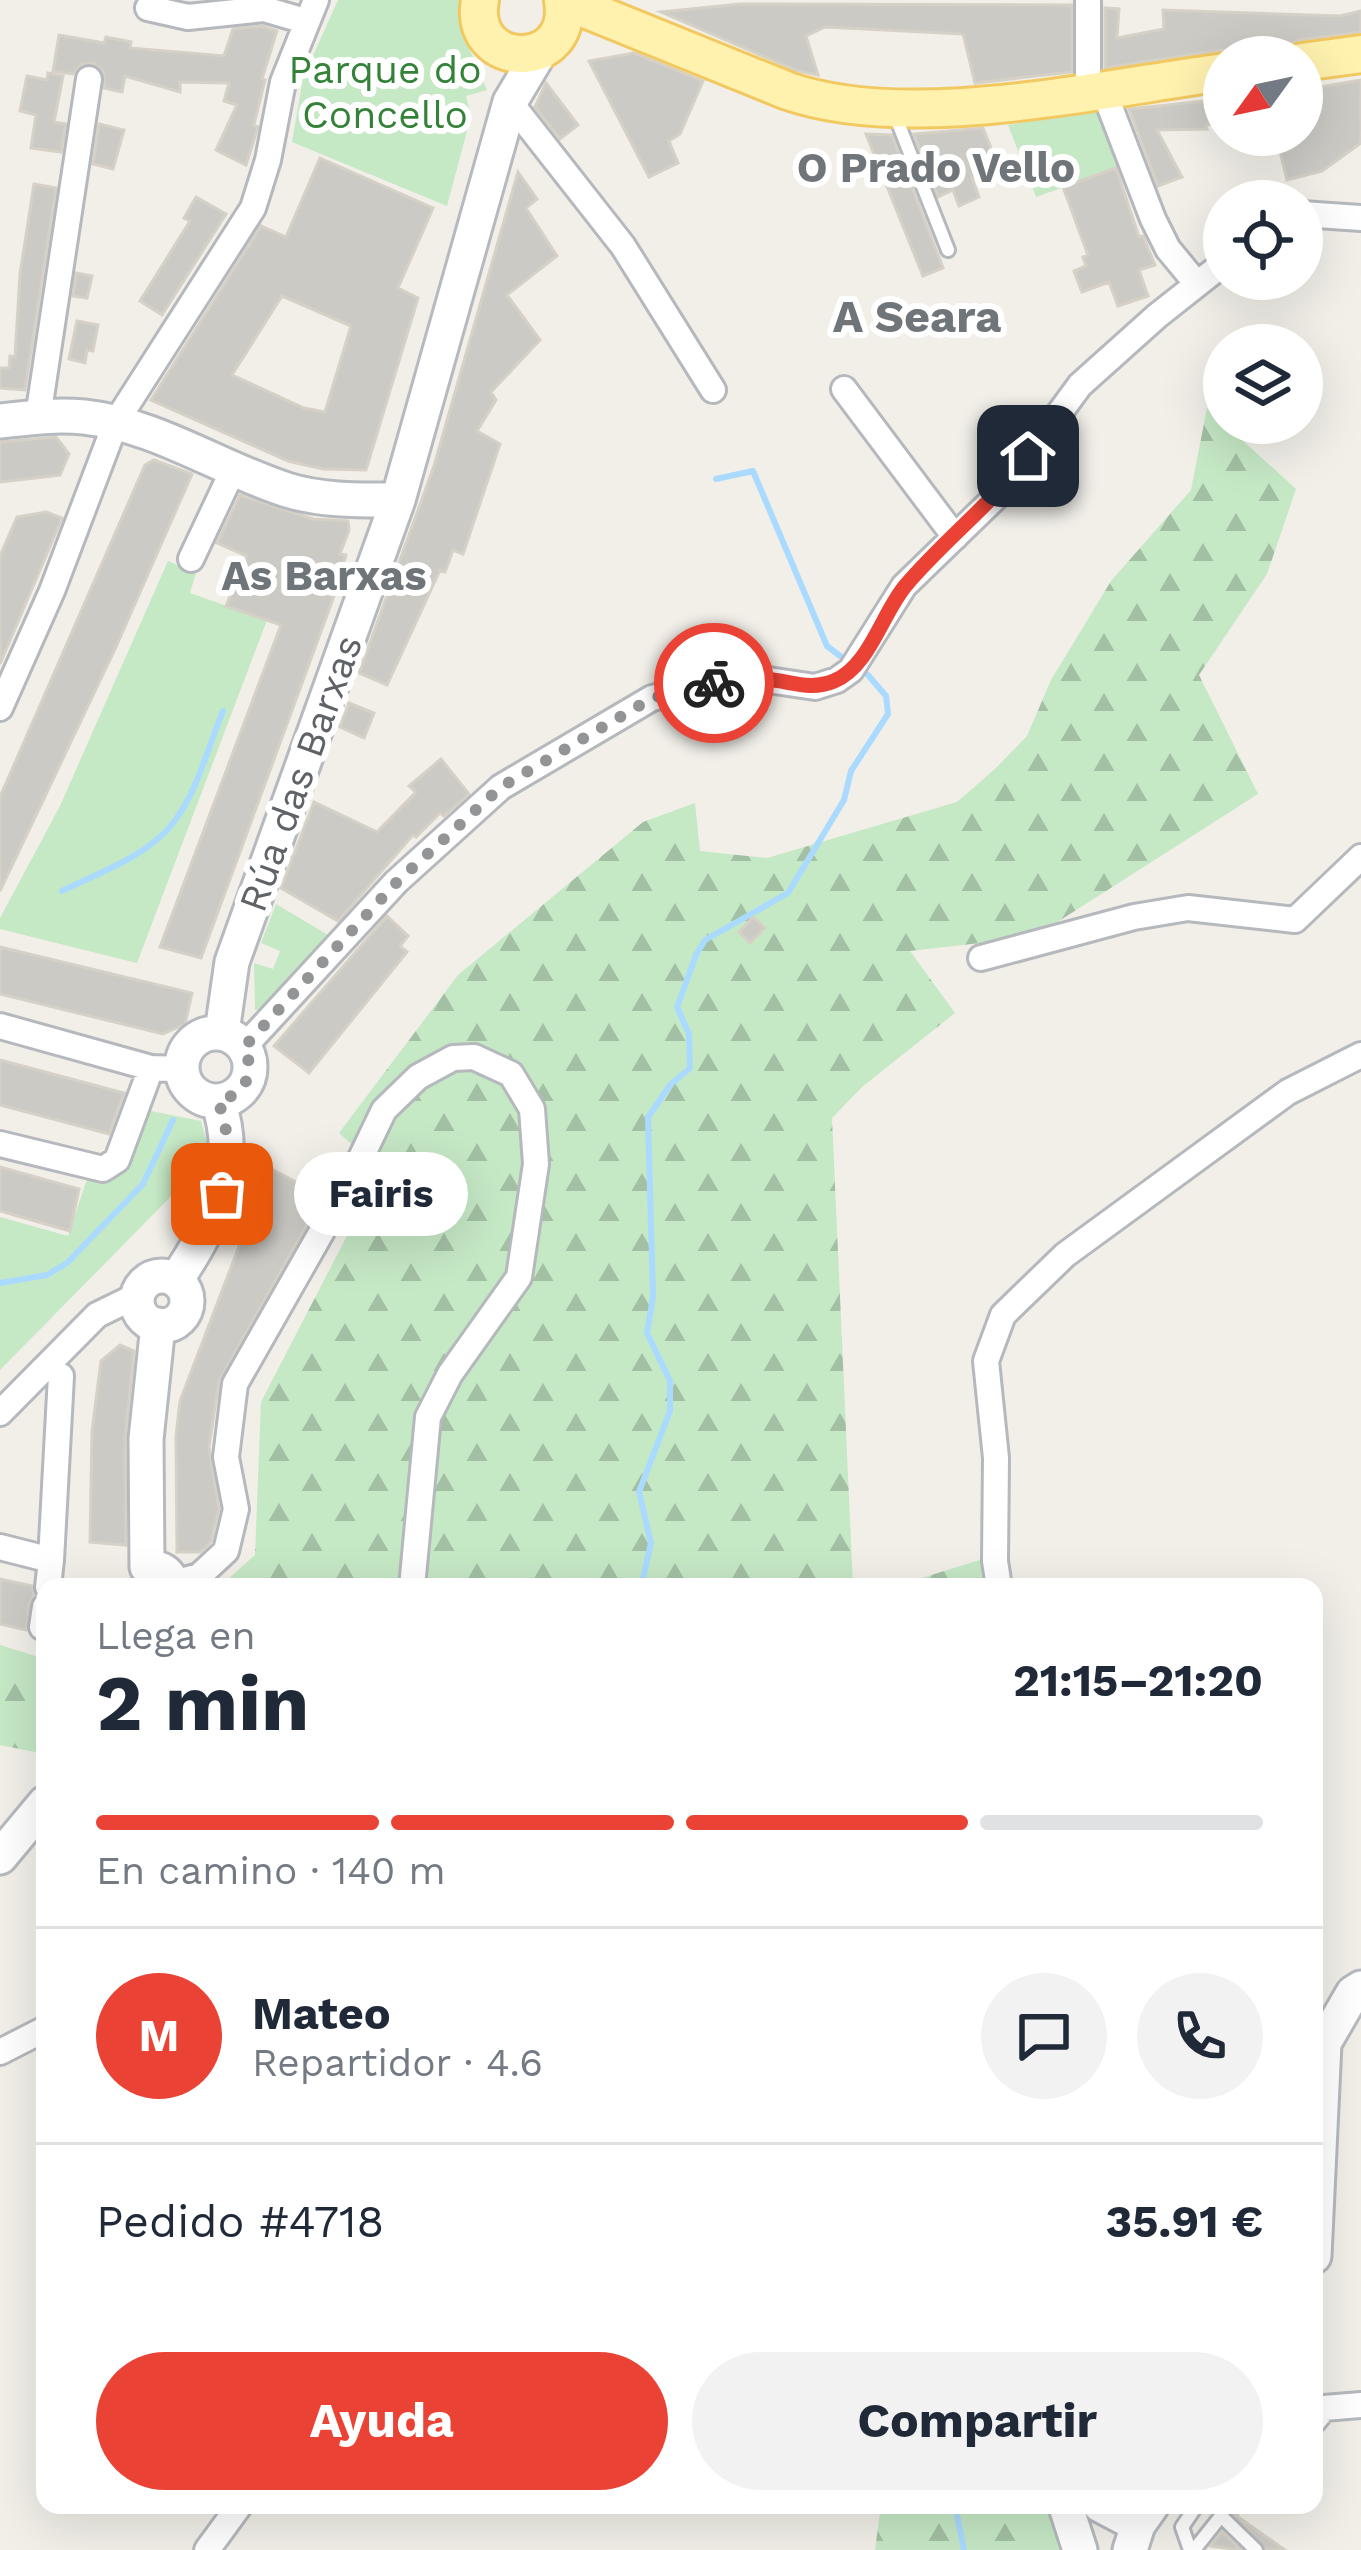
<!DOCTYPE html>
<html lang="es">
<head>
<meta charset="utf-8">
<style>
	body { margin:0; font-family:"Work Sans",sans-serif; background:#f2f2f3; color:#1f2937; height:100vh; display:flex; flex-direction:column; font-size:45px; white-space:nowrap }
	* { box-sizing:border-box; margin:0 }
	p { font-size:39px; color:#747a83 }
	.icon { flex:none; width:66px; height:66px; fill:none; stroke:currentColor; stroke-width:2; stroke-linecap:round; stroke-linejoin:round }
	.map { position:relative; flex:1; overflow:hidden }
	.panel { position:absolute; left:36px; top:1578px; width:1287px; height:936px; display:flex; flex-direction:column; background:#fff; border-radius:24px; box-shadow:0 12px 48px #0002 }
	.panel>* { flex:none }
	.needle { width:78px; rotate:237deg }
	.buttons { position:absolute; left:1203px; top:36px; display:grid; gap:24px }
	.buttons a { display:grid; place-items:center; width:120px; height:120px; border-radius:50%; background:#fff; box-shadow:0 12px 48px #0002; font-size:60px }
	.pin { position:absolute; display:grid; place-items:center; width:102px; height:102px; color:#fff; margin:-51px; border-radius:24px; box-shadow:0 6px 18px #0006 }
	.courier { position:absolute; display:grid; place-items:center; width:120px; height:120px; margin:-60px; border:9px solid #ea4335; border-radius:50%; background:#fff; color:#222; box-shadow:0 3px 15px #0007 }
	.bubble { position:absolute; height:84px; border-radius:42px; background:#fff; box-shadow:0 12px 48px #0002; font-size:39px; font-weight:700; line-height:84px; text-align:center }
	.head em { font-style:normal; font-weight:700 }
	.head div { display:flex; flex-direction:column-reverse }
	.head { display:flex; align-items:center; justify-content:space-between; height:204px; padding:0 60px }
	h1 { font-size:78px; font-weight:700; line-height:90px }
	.bar { display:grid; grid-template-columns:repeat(4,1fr); gap:18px 12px; align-content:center; height:144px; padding:0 60px }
	.bar i { height:15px; border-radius:9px; background:#e0e1e3 }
	.bar .selected { background:#ea4335 }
	.bar p { grid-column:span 4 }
	.line { display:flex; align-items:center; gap:30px; padding:0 60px; border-top:3px solid #e0e1e3 }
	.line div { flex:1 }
	.round { display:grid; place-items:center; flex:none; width:126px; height:126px; border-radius:63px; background:#f2f2f3 }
	.cta { display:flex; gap:24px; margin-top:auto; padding:24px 60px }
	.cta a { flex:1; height:138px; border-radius:72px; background:#ea4335; color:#fff; font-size:48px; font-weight:700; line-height:138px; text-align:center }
	.cta a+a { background:#f2f2f3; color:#1f2937 }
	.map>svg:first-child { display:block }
	.green { fill:#c5e8c5 }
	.forest { fill:url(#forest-firs) }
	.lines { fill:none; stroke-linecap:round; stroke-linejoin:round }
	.stream { stroke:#aadaff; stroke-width:6 }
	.building { fill:#cccac5; stroke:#d6d1c6; stroke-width:3; fill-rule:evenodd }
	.lane-casing { stroke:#b5b8bc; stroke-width:18 }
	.street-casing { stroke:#b5b8bc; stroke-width:30 }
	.secondary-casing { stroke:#b6babf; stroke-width:39 }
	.primary-casing { stroke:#f2c960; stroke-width:42 }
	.lane { stroke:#fff; stroke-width:12 }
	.street { stroke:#fff; stroke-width:24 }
	.secondary { stroke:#fff; stroke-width:33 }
	.primary { stroke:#fff2af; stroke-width:36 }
	.done { stroke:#929495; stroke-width:12; stroke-dasharray:0 21.6 }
	.route { stroke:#ea4335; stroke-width:15 }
	.labels { text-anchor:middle; stroke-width:12; stroke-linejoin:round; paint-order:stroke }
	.park-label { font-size:39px; fill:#348238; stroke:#fff }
	.street-label { font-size:39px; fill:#5f6368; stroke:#fff }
	.neighbourhood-label { font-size:42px; font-weight:bold; fill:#70757a; stroke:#fff }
	.quarter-label { font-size:45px; font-weight:bold; fill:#70757a; stroke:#fff }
</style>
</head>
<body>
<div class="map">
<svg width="1361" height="2550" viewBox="0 0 1361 2550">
	<defs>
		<pattern id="forest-firs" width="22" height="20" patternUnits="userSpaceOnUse" patternTransform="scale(3)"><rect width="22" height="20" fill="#c5e8c5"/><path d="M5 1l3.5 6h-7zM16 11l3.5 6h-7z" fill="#a3c0a4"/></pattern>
	</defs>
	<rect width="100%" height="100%" fill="#f1efe8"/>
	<path class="green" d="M338,0H463L464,36L487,90L466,96L471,116L447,206L292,142L303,78Z
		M1098,112L1120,167L1036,197L1008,125Z
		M168,561L196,573L190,593L267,620L137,963L0,929V918L60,806Z
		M276,904L328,935L267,1008L255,1010L254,963L273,969L280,951L261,943Z
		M146,1110L201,1121L207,1143L196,1171L0,1370V1217L68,1236L87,1179L117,1175Z"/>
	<path class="forest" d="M1207,408L1296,489L1267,574L1199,675L1258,794L1034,937L910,951L955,1013L862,1087L832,1118L853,1587H219L255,1555L261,1402L381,1170L339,1133L458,975L643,822L695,803L700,851L767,858L957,802L996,768L1027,736L1051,680L1111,581L1191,490Z
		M989,1557L998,1587H893Z
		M0,1645L45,1659V1754L0,1745Z
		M881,2505H1057L1068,2550H875Z"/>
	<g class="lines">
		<path class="stream" d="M716,479L753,471L827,646L840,656
			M62,891C98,873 148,856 173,823C197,793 208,747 223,711
			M0,1283L47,1275L67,1263L143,1184L173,1120
			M641,1587L651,1543L639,1492L670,1411V1381L647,1333L653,1297L648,1117L671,1084L690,1068L689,1034L677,1007L696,955L705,940L788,893L844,800L851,771L888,714L886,696L868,675
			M955,2505L964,2550"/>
	</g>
	<path class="building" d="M741,4L1072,5V72L975,83L963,34L825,27L806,36L818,75L795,70L661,12Z
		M1105,8L1119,9L1117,38L1164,29L1163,10L1340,16L1361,11V32L1299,40L1286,46L1235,53L1221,50L1105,68Z
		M262,26L277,31L262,79L265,80L254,125L258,127L246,165L216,150L237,105L224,101L229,83L180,82V92L125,76L122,92L104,88V72L93,63L82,64L73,74L53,71L59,35L104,43L106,37L131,42L130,48L224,56L233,29Z
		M634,53L703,81L680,134L669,141L678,163L649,177L589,61Z
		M48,73L63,76L54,122L66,124L61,152L31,148L36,115L20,111L27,76L47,80Z
		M1361,80V143L1322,171L1287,180L1276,135H1302V90Z
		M546,83L578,125L560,139L535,107Z
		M1224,99V123L1206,125L1207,129L1157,130L1182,177L1158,186L1129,109Z
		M99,124L124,130L113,169L93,164Z
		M983,128L999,168L972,178L979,197L959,206L953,190L938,197L914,134Z
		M866,134L892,135L943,268L923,276Z
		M320,158L433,208L398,288L418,298L366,470L323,469L288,461L151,400L261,226L286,237ZM282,296L351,326L325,412L304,408L232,375Z
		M1116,168L1139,237L1143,236L1155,265L1139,270L1148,296L1118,306L1109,282L1082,292L1074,271L1086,266L1083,257L1088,255L1063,187Z
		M518,172L537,199L526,208L557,256L507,295L540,340L491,392L496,400L477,431L500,444L463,554L453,550L445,572L440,570L387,685L359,673L434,466Z
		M34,184L56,188L25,390L0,388V368H9L10,356L15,357L20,274Z
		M196,197L226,214L162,315L140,301L190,221L184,218Z
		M76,273L92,276L87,298L73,296Z
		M77,321L98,325L93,351L87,350L85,363L69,359Z
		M56,437L69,454L60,475L0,482V442Z
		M154,460L192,474L116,647L0,891V797L145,465Z
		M240,495L313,519L348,521L349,530L340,554L346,555L334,596L201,958L160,947L281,625L226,606L247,556L217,543Z
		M46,512L62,518L0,664V556L17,517Z
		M349,703L374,713L364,738L340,727Z
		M441,759L469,794L444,816L440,813L416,837L413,835L338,921L281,888L314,802L377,832L416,792L409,786Z
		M387,916L408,936L400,946L407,952L309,1073L274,1046Z
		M753,917L765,928L750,943L739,932Z
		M0,947L192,993L185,1024L163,1034L0,994Z
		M0,1060L124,1093L109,1134L0,1105Z
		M260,1163L323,1196L219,1381L209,1447L219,1509L211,1542L200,1552H177L176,1436L180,1401L238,1249Z
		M0,1167L79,1189L70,1231L0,1211Z
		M120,1345L134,1351L125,1439L126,1545L90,1542L92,1431L101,1361Z
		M0,1579L32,1586L34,1595L29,1605L26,1630L0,1624Z
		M1232,2505H1237L1238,2517L1285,2550H1266L1232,2512Z
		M1222,2532L1241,2550L1211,2546Z"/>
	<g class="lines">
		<g class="lane-casing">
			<path id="lane" d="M895,115L948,250
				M1221,2516L1256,2550
				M1190,2550L1182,2527L1197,2505
				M1194,2550L1221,2516L1222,2505"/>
		</g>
		<g class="street-casing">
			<path id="street" d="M1088,0V91
				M148,8L188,17L264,9L305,21
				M1103,89L1153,219L1168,249L1197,284
				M510,102L623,246L713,390
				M1302,214L1361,218
				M844,389L955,537
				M38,417L89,79
				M191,559L234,468
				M0,708L52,591L116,422L253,208L268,160L283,82L316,0
				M981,958L1134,917L1188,908L1295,920L1361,857
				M0,1026L151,1068L181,1069
				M244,1047L396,882L501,787L652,698L711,684L762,679L815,687L837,680L851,670L904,586L1002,491L1080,385L1157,316L1224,263
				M0,1144L103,1169L117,1160L151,1068
				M0,1413L97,1315L138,1295
				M0,1547L51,1560L48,1587
				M51,1560L61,1376
				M173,1583L199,1576L226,1551L236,1509L226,1457L235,1384L346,1189L384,1110L418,1077L453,1058L474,1057L511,1074L532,1109L536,1164L519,1277L450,1374L428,1417L412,1587
				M999,1587L995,1561L996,1458L986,1361L1003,1315L1065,1255L1288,1092L1361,1055
				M42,1627L45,1607
				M0,2052L45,2029
				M1314,2420L1324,2408L1361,2405
				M207,2550L240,2505"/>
		</g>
		<g class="secondary-casing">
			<path id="secondary" d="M0,421C28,418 56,414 84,417C157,425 218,468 287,490C322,501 361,500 398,500
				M222,1032L232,962L398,500L510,102L541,50
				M182 1067a34 34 0 1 1 68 0a34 34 0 1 1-68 0Z
				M137 1301a25 25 0 1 1 50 0a25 25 0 1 1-50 0Z
				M176,1280C213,1226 241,1167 218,1101
				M147,1567L146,1439L158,1325
				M147,1567C160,1567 171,1572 172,1587
				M0,1857L45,1803
				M1314,2256L1324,2043L1353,1993L1361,1988
				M1069,2505L1067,2510L1080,2550
				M1100,2505L1138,2525
				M1130,2550L1138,2525L1152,2505"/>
		</g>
		<g class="primary-casing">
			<path id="primary" d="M480,0C467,71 575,73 563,0
				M563,0L788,91C909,133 1097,89 1224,72
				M1302,62L1361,54"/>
		</g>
		<use href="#lane" class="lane"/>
		<use href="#street" class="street"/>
		<use href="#secondary" class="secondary"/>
		<use href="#primary" class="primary"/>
	</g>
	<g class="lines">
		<path class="done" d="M222,1194L226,1124L218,1101C246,1094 256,1073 244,1047L397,882L501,787L652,698L714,683"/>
		<path class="route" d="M714,683C729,682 745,678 761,679C787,679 808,692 834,681C870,666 882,613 906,585C945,539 992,504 1028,456"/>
	</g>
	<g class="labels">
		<g class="park-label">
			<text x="385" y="83">Parque do<tspan x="385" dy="45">Concello</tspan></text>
		</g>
		<g class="street-label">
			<text transform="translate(300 773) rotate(-70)" y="14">Rúa das Barxas</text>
		</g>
		<g class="neighbourhood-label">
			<text x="936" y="182">O Prado Vello</text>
			<text x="324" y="590">As Barxas</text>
		</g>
		<g class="quarter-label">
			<text x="917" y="332">A Seara</text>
		</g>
	</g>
</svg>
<div class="buttons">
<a><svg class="needle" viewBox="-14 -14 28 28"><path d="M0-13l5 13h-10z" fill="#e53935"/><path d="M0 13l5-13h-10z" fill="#747a83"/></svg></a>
<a><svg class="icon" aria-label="locate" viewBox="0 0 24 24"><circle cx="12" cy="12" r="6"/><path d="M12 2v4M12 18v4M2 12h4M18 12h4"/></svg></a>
<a><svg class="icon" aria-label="layers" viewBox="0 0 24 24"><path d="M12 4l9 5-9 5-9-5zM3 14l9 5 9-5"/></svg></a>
</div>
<div class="pin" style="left:222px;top:1194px;background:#ea580c"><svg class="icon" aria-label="bag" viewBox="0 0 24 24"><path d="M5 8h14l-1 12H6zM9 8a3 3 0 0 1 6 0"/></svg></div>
<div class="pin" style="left:1028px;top:456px;background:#1f2937"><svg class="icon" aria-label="home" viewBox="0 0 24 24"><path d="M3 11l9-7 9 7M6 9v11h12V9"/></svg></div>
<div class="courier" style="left:714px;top:683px"><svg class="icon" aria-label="bike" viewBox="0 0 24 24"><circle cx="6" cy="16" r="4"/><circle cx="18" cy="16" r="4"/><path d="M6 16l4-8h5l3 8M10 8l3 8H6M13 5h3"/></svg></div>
<div class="bubble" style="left:294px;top:1152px;width:174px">Fairis</div>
<section class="panel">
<div class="head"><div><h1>2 min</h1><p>Llega en</p></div><em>21:15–21:20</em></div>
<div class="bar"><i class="selected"></i><i class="selected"></i><i class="selected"></i><i></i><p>En camino · 140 m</p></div>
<div class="line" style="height:216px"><b class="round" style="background:#ea4335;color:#fff">M</b><div><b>Mateo</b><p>Repartidor · 4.6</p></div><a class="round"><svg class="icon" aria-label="chat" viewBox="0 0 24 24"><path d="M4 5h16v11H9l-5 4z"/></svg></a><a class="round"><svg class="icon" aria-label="phone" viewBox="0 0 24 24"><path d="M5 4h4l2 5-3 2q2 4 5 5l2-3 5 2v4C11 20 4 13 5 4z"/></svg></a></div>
<div class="line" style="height:156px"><div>Pedido #4718</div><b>35.91 €</b></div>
<div class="cta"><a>Ayuda</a><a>Compartir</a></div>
</section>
</div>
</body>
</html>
